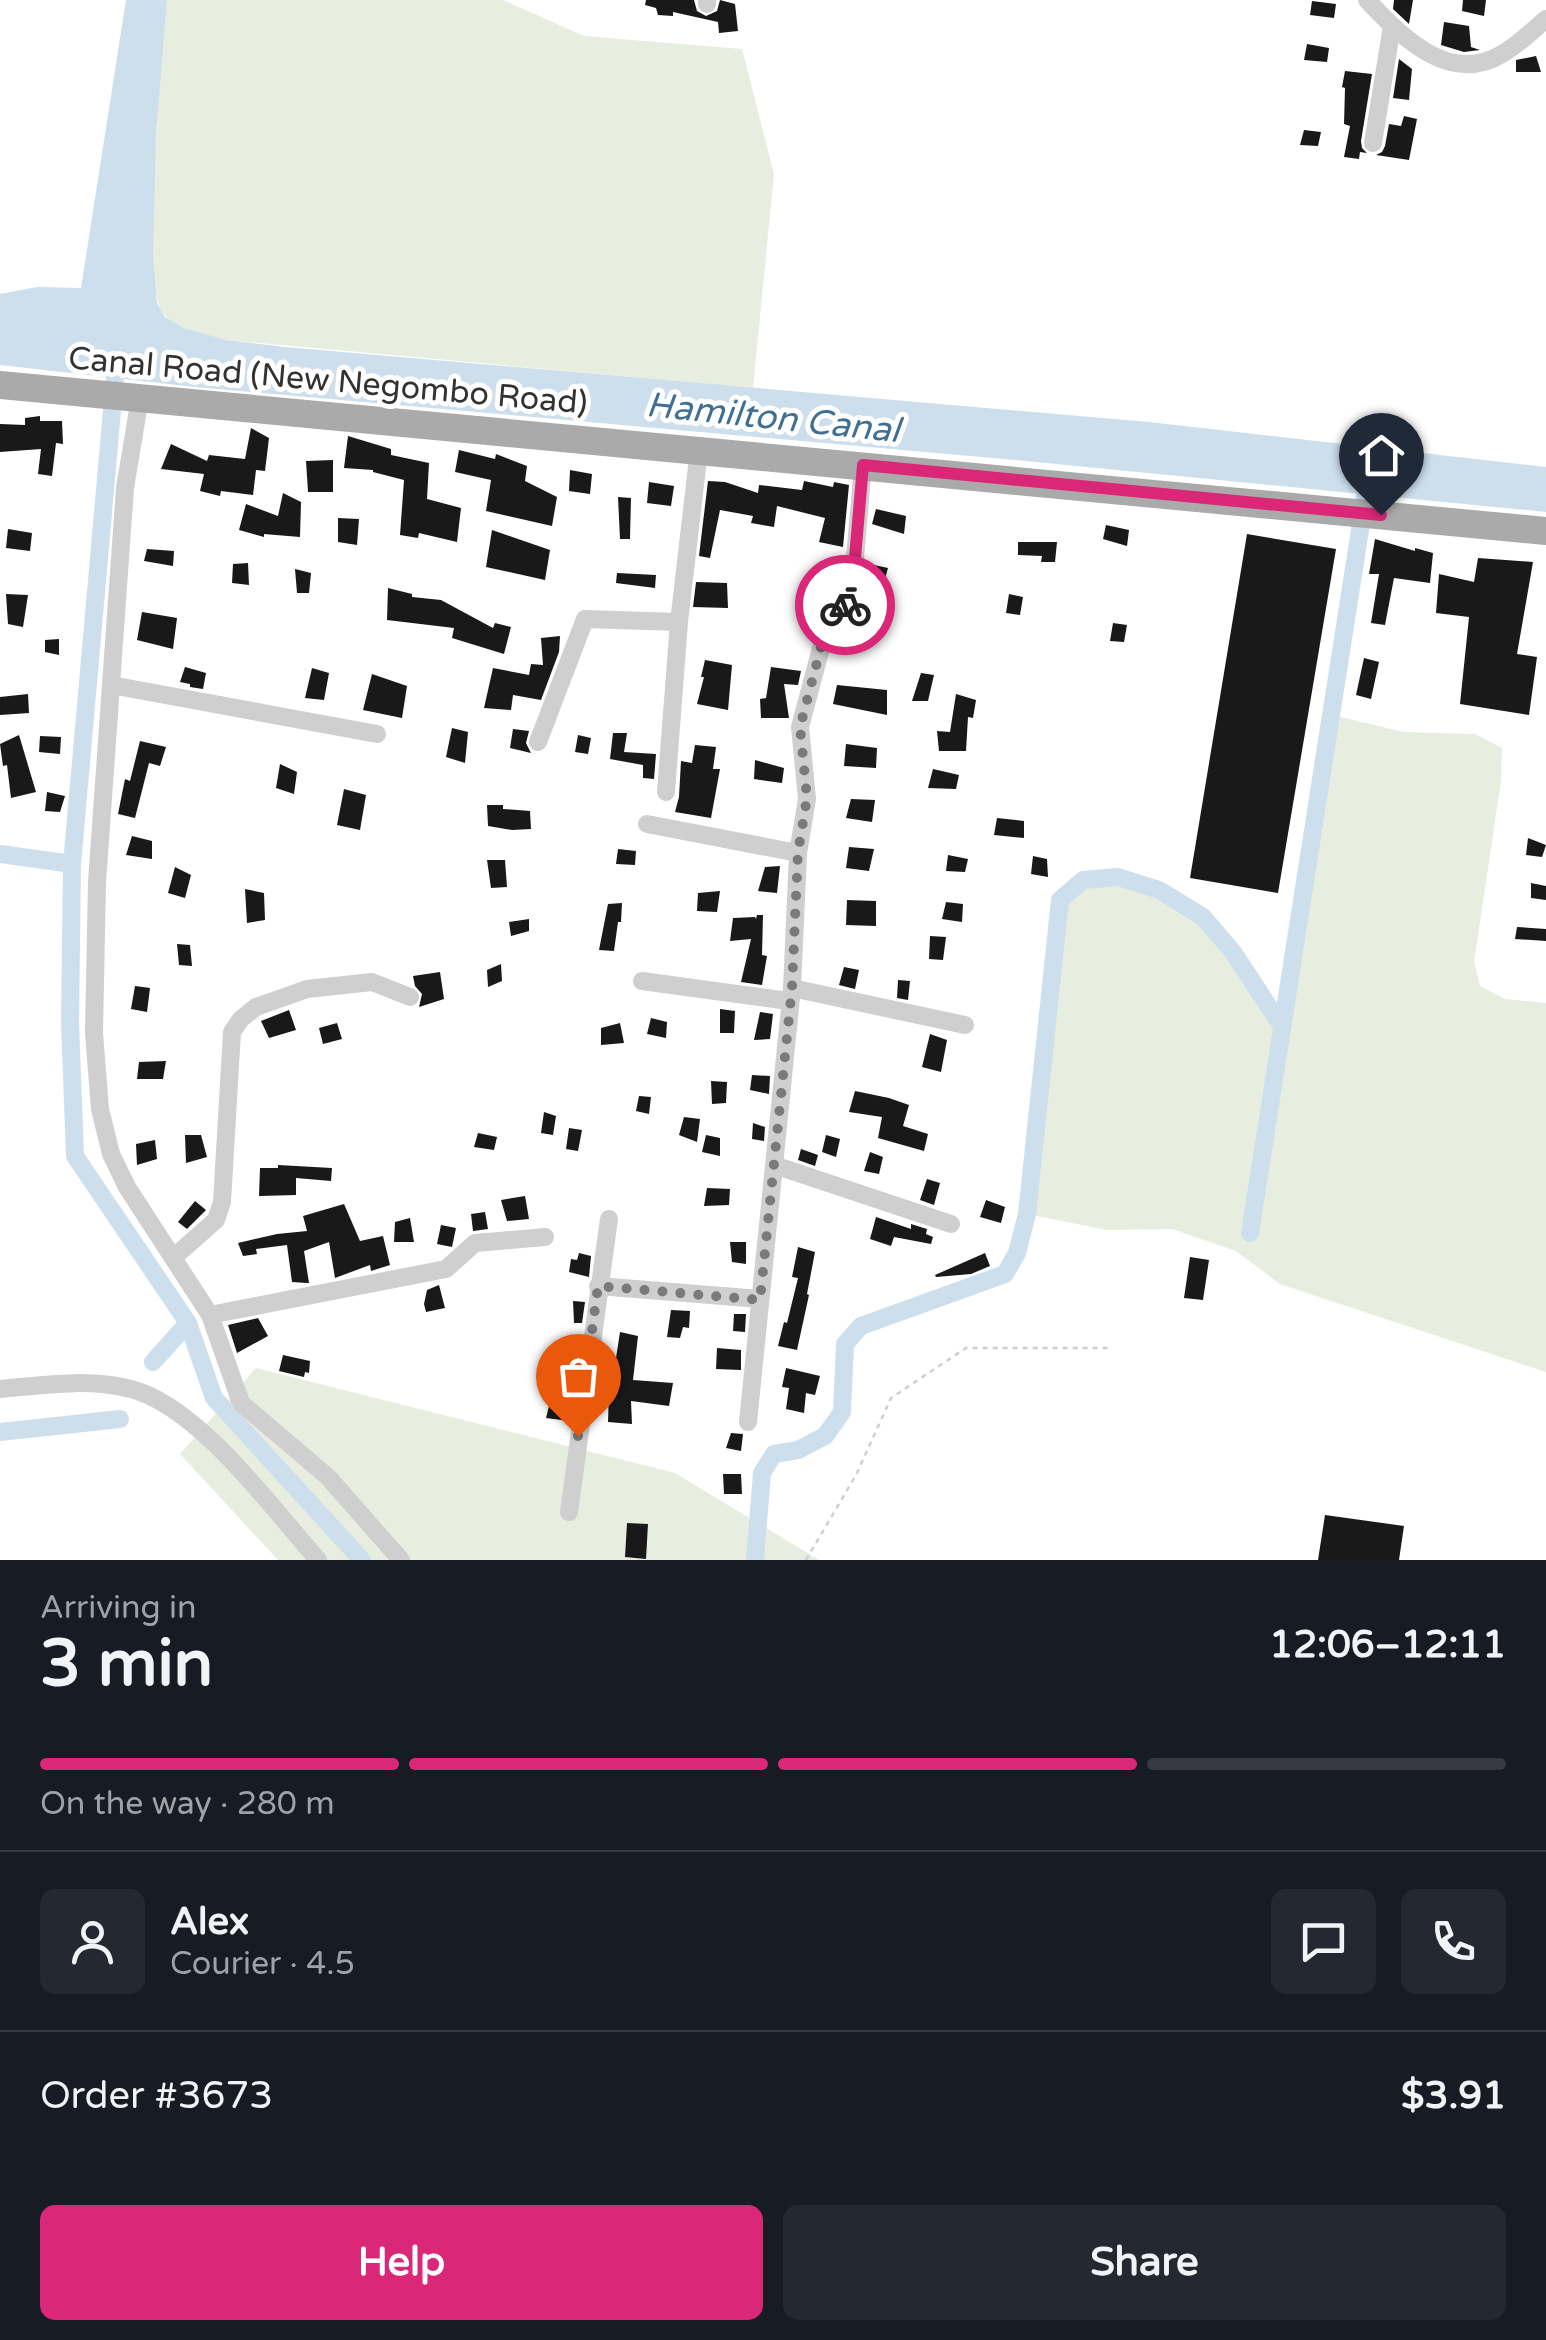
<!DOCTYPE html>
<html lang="en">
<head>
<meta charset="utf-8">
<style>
	body { margin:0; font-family:"Varela Round",sans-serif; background:#242831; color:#f1f3f6; height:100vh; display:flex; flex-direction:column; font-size:38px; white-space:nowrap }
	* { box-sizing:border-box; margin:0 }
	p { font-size:32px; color:#9ea1a6 }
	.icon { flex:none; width:55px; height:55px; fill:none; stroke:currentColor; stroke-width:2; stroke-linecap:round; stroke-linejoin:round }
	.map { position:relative; height:1560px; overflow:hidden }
	.drawer { display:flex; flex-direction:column; background:#171b24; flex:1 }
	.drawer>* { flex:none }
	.pin { position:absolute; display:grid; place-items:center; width:85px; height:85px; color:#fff; margin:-102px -42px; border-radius:50% 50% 50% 0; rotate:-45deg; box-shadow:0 0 10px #0007 }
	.pin .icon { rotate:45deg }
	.courier { position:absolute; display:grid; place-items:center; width:100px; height:100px; margin:-50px; border:8px solid #db2777; border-radius:50%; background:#fff; color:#222; box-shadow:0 2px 12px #0007 }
	.summary em { font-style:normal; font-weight:700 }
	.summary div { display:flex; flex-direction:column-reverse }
	.summary { display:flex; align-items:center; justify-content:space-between; height:170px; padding:0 40px }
	h1 { font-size:65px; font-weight:700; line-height:75px }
	.bar { display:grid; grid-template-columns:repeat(4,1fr); gap:15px 10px; align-content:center; height:120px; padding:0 40px }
	.bar i { height:12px; border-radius:8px; background:#363941 }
	.bar .current { background:#db2777 }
	.bar p { grid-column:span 4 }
	.line { display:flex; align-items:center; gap:25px; padding:0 40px; border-top:2px solid #363941 }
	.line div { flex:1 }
	.round { display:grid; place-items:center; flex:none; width:105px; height:105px; border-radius:15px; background:#242831 }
	.action { display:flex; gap:20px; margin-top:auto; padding:20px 40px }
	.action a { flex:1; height:115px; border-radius:15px; background:#db2777; color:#fff; font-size:40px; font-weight:700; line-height:115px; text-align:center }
	.action a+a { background:#242831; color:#f1f3f6 }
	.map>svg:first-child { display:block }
	.green { fill:#e7eee0 }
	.water { fill:#cddfed }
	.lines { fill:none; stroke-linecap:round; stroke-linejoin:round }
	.canal { stroke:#cddfed; stroke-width:18 }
	.building { fill:#191919 }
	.path { stroke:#cfcfcf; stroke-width:2.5; stroke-dasharray:5 5; stroke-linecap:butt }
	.minor { stroke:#cfcfcf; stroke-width:18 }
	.primary { stroke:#aaa; stroke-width:28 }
	.done { stroke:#7a7a7a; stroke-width:10; stroke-dasharray:0 18 }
	.route { stroke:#db2777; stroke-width:12 }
	.labels { text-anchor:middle; stroke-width:10; stroke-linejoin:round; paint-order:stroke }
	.street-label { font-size:32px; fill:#323232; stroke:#fff }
	.water-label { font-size:35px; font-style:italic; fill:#3f7094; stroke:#fff }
</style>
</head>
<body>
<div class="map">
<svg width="1546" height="1560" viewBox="0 0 1546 1560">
	<rect width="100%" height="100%" fill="#fff"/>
	<path class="green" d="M167,0H503L584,36L742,49L774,174L753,388L226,340C205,334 176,331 163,313C139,281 163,51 167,0Z
		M1332,715L1404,732L1475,734L1502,748L1501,781L1474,962L1480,986L1505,999L1546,1003V1372L1280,1284L1236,1251L1172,1229L1107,1230L1027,1214L1060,900C1066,895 1075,884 1083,880C1102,873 1126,880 1144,885C1222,910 1235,968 1281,1024Z
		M256,1368L675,1473L819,1560H278L180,1454Z"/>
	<path class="water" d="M126,0H167L156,135L153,256L157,303L165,317L184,328L226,340L285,347L1149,422L1546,467V512L1026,461L195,387L0,365V294L37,287L81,288Z"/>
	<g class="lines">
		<path class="canal" d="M117,354L72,864L70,1022L75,1156L188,1323L214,1398L362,1560
			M0,854L72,864
			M1250,1233L1368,479
			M153,1362L188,1323
			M0,1432L120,1419
			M755,1560L762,1473L774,1454L798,1450L825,1436L842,1412L845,1344L861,1326L1005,1274L1017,1253L1027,1214L1060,900L1083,880L1118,877L1159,890L1203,917L1233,952L1281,1025"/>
	</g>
	<path class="building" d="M646,0H694L697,11L706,16L717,11L720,0L735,4L738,31L719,33L718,22L673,12V16L658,15L656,8L645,5Z
		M1394,0H1413L1409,24L1393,9Z
		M1463,0H1486L1484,16L1462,11Z
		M1312,1L1336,4L1334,18L1310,15Z
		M1444,22L1469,26L1471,47L1480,50L1464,52L1441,45Z
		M1307,44L1329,48L1327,62L1304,60Z
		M1536,56L1541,72H1516V60Z
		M1399,59L1412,69L1409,100L1393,98Z
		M1345,71L1372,74L1361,141L1362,148L1367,153L1360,152L1359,159L1344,157L1350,126L1344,124L1345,88L1342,87Z
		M1404,116L1417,119L1409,160L1376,155L1382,152L1385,146L1389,124L1401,126Z
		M1304,130L1321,132L1318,146L1300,145Z
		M40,416V421H62L63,444L56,443L52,476L38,474L41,449L0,452V424L25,425V418Z
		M251,428L269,438L265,471L256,470L253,495L221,491L220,496L200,491L204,474L161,469L171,444L207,461L209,455L245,459Z
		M348,436L391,449V455L429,463L427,499L461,508L457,542L419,533L418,538L400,535L404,480L373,472V470L344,468Z
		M459,450L495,459L496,454L527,466L525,481L557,497L552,526L486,511L491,480L455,472Z
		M333,460V492H308L306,461Z
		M570,470L592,474L590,494L569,491Z
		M708,481L725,482L758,493L759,485L802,490L804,481L833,487L834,482L849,485L843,547L819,542L825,518L777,506L774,527L751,523L753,516L720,510L710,558L699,556Z
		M649,482L674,486L671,506L647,503Z
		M283,493L301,502L300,537L264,534V537L239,530L246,504L278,516Z
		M618,497L631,498L630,539H620Z
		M876,509L906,516L904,534L872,524Z
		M338,518L359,519L357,545L338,542Z
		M1106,525L1129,530L1127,546L1103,539Z
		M8,529L32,533L30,551L6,548Z
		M492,530L550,550L545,580L486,567Z
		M1247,534L1336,549L1278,893L1190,878Z
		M1375,539L1415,551V548L1433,553L1430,583L1394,578L1385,625L1371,623L1379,574H1369Z
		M1018,542H1057L1055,562H1041L1042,556L1018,555Z
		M147,549L174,551L173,566L144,561Z
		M1478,558L1533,562L1517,654L1537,657L1529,715L1460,704L1469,617L1436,613L1439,574L1474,582Z
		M248,563L249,585L232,583L233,564Z
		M869,564L888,568L878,604L861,597Z
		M295,569L311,573L309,593H297Z
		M617,573L656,575L655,588L616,583Z
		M696,582L727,583L728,608L693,607Z
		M388,588L412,594V597L441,600L493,628L495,623L511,627L504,654L452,638L454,628L387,620Z
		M6,594L28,595L23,627L8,624Z
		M1009,594L1023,597L1020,615L1006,613Z
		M142,612L177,618L173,649L137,640Z
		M1113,623L1127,625L1124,642L1110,641Z
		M560,636L559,652L541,700L513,695L511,710L484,708L493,668L529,675L531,664L543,665L541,638Z
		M59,639V655L45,652V640Z
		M1364,658L1379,662L1371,699L1356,695Z
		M705,660L732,665L728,710L697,704L704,677H701Z
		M185,667L206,673L203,689L190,687V684L180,682Z
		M771,667L801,671L798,685L784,684L789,718H761L760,699L766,698Z
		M312,668L329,673L324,700L305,698Z
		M921,673L934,675L928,701H912Z
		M372,674L407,686L402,718L363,710Z
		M837,685L887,690V715L833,704Z
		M28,694L29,713L0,715V697Z
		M956,694L976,700L973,718L968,717L966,751H939L937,731L950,732Z
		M452,728L468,732L465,763L446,757Z
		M513,729L529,731L526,743L531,753L510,748Z
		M613,733H627L624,752L656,754L654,779L643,778V765L610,759Z
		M19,735L36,792L11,798L7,765L3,766L0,744Z
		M578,735L591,738L588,754L575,752Z
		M40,736L61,737L60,754L39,752Z
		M140,741L166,747L160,766L149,763L135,818L118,814L125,779L130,781Z
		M846,744L877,748L876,768L844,766Z
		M695,745L716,747L713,769H720L711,818L675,812L679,797L681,761L692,763Z
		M755,760L784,768L782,783L754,779Z
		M280,764L297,772L294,794L276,788Z
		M933,769L959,775L956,789L928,788Z
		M344,789L366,795L360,830L337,825Z
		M47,792L65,796L60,812L45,811Z
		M851,799L875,800L872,822L846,818Z
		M487,805H503V809L530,811L531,829L512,830L488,826Z
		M997,818L1024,821V838L994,835Z
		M132,836L152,841V859L126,855Z
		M1528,838L1546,845L1542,857L1526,855Z
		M849,847L874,849L869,871L846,868Z
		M618,849L636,851L635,865L616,864Z
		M948,855L968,859L965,872L946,871Z
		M1033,856L1047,859L1048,877L1031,874Z
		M487,860H505L507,887L491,888Z
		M780,866L777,893L758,891L765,867Z
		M175,867L191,875L185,898L168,893Z
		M1531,883L1546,886V900L1531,898Z
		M245,889L264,893L265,920L247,923Z
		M720,891L717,912L697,911L698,893Z
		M847,900L876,901V926L846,925Z
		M946,902L963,904L962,922L942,919Z
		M622,903L621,922H618L614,951L599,950L608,904Z
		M757,915H763L762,955L767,956L762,985L741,982L751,939L730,941L733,918L755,917L756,919Z
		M529,919V931L511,936L509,922Z
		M1517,927L1546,929V941L1515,939Z
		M930,936L946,937L943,960L929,959Z
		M177,944L190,945L192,966L179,965Z
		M501,964L502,981L488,987L487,970Z
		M844,967L859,970L855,989L839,985Z
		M440,972L444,999L419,1007L422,994L415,986L413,976Z
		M898,980L910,981L908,1000L897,998Z
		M135,986L150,988L147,1012L131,1009Z
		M720,1009L735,1011L734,1033H720Z
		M289,1010L296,1030L269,1038L261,1021Z
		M760,1012L773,1014L770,1039L754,1040Z
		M651,1018L667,1022L666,1038L647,1034Z
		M337,1023L342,1039L323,1044L319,1028Z
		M620,1023L624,1043L601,1045V1028Z
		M930,1034L947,1040L941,1072L922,1067Z
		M166,1061L163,1079H137L139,1062Z
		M752,1075L770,1076L769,1094L750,1090Z
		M711,1081L727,1082L726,1103L712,1104Z
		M855,1091L889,1098L909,1105L903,1126L928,1134L924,1151L878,1138L882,1117L849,1112Z
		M639,1096L651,1097L649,1114L636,1111Z
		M544,1112L556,1116L553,1135L541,1133Z
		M684,1117L700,1119L697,1142L679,1135Z
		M753,1123L765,1127L764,1141L752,1139Z
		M569,1128L582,1130L578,1151L566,1149Z
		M478,1133L497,1137L494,1150L474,1147Z
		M185,1135H201L207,1157L186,1163Z
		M706,1135L720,1138V1156L702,1152Z
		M826,1135L840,1139L836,1157L822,1152Z
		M155,1140L157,1159L137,1165L136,1144Z
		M801,1149L818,1155L815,1166L798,1160Z
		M870,1152L883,1157L879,1174L864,1171Z
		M278,1165L332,1168L331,1181L296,1178V1195L259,1196L260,1168H278Z
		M927,1179L940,1183L934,1205L920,1200Z
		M707,1188L730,1189L729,1205L704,1206Z
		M525,1196L529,1219L507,1221L501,1200Z
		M986,1200L1005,1207L1001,1223L980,1217Z
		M195,1201L206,1210L187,1229L178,1222Z
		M344,1204L360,1241L383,1236L390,1265L371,1271L370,1265L335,1278L329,1242L304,1251L309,1283H307L292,1282L287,1245L256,1249L257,1254L243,1256L238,1243L277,1234L307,1231L303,1216Z
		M485,1212L488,1229L473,1231L471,1214Z
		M876,1217L911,1229V1224L927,1229L926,1234L933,1237L931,1244L894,1237L891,1246L870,1239Z
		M410,1218L414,1242H394L395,1222Z
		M441,1225L456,1228L452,1247L437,1244Z
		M730,1242H746V1264L732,1262Z
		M798,1247L815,1252L807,1294L809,1295L797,1350L778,1346L784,1322L787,1323L798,1278L792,1277Z
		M579,1253L591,1256L589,1277L569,1272L571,1259L577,1260Z
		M985,1253L990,1266L971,1274L936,1277L935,1275Z
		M1190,1257L1209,1260L1203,1300L1184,1298Z
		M439,1285L445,1308L426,1312L424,1304L427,1290Z
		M573,1301L585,1302L582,1323H574Z
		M671,1310L690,1311L689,1328L683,1327L680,1338L667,1337Z
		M734,1314H746L745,1332L733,1331Z
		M258,1318L268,1336L237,1353L228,1325Z
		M620,1332L638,1336L633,1380L673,1383L669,1406L631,1401L632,1424L608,1422L609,1389H607L610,1370L614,1371Z
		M717,1348L741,1350V1370L716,1369Z
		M283,1355L310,1361L309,1373L305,1372L304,1377L279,1371Z
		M786,1368L820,1376L815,1395L806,1393L804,1413L786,1409L789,1388L782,1387Z
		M549,1406L570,1408L569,1421L546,1418Z
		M731,1433L743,1434L741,1451L726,1448Z
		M723,1474H741L742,1494H724Z
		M1325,1515L1404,1526L1399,1560H1318Z
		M627,1523L648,1524L646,1559L625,1557Z"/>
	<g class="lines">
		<path class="path" d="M806,1560L856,1475L891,1398L966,1348H1110"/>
		<path class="minor" d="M1367,0C1401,36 1449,86 1502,54C1518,45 1532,31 1546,19
			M707,4V0
			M1373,143L1392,26
			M140,398L125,488L97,882L94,1033L100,1109L111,1154L127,1187L210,1315L241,1403L328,1477L401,1560
			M111,685L377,734
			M538,742L585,619L679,622
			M666,792L679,622L699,450
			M647,824L798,853
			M642,981L789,1001
			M792,988L965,1025
			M774,1165L951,1224
			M174,1257L216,1220L222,1202L232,1032L241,1019L256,1007L307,989L372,982L410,997
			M598,1286L760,1299
			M210,1315L446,1269L475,1243L545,1237
			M0,1389C43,1385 89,1378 131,1389C198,1406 273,1509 318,1560
			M748,1422L792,988L798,853L807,799L800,727L825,633L846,602L853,581L863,465
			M569,1512L609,1219"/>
		<path class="primary" d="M0,385L1546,531"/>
	</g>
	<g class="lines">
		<path class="done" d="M578,1436L598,1286L760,1300L792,988L798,852L807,798L800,727L825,632L845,605"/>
		<path class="route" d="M845,605L853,581L863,465L1381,515"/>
	</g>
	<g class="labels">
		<g class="street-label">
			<text transform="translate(328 380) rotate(5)" y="11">Canal Road (New Negombo Road)</text>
		</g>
		<g class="water-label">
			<text transform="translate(773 417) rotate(6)" y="12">Hamilton Canal</text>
		</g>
	</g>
</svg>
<div class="pin" style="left:578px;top:1436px;background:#ea580c"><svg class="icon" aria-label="bag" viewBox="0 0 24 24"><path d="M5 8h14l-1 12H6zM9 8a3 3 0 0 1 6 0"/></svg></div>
<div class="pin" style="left:1381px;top:515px;background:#1f2937"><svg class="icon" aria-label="home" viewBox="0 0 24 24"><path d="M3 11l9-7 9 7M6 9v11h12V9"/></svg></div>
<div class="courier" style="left:845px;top:605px"><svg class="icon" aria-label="bike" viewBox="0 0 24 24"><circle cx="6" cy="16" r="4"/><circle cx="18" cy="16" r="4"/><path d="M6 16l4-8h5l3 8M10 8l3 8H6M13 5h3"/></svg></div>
</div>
<section class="drawer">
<div class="summary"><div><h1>3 min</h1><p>Arriving in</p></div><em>12:06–12:11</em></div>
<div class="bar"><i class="current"></i><i class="current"></i><i class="current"></i><i></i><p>On the way · 280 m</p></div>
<div class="line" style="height:180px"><a class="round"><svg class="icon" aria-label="person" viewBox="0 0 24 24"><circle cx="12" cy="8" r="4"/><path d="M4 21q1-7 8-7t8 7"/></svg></a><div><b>Alex</b><p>Courier · 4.5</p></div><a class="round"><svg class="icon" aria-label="chat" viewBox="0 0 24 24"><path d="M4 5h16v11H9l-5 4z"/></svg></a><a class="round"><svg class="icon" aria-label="phone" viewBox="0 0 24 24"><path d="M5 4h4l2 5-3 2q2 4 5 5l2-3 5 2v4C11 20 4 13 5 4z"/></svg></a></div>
<div class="line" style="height:130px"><div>Order #3673</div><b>$3.91</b></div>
<div class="action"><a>Help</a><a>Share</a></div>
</section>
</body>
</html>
